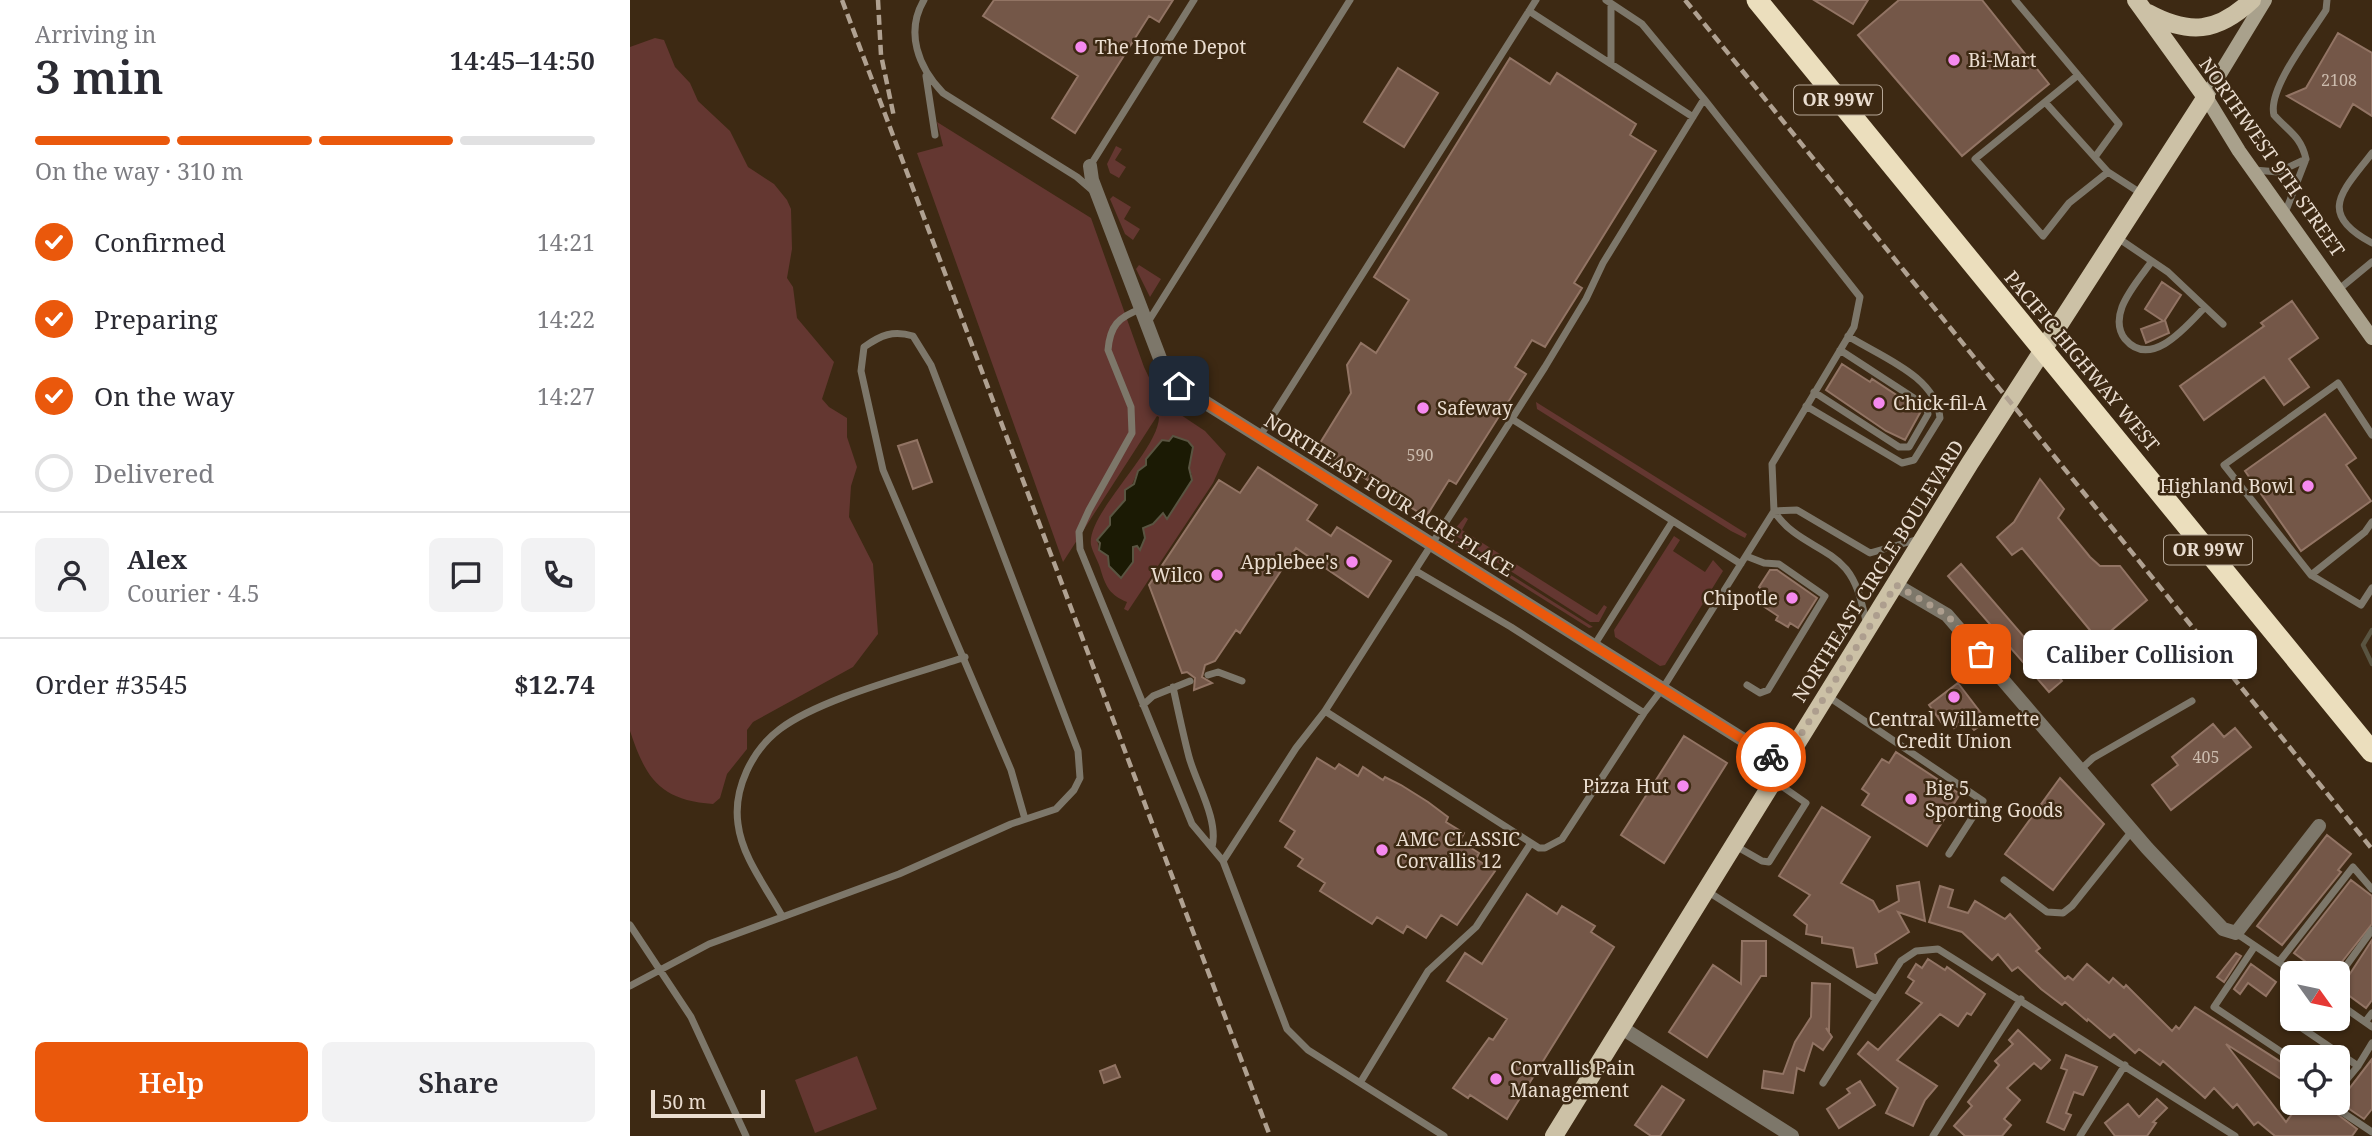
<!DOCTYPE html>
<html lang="en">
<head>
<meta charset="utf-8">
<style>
	body { margin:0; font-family:"Noto Serif",serif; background:#f2f2f3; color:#2b2b33; height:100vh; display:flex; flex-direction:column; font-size:26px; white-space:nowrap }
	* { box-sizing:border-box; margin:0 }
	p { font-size:23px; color:#7c7c81 }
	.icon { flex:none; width:38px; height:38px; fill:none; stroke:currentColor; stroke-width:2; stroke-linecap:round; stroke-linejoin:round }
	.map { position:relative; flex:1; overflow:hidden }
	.drawer { display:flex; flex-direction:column; background:#fff; width:630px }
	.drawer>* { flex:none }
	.needle { width:46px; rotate:123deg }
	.controls { position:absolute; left:1650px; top:961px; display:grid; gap:14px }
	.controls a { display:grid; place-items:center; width:70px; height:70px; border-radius:10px; background:#fff; box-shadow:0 2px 5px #0004; font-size:35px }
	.scale { position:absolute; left:21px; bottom:18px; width:114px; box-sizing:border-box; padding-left:7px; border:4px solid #eaddd0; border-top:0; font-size:19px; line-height:24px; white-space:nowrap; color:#eaddd0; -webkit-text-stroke:5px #3d2913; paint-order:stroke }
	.pin { position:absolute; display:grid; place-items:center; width:60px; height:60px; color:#fff; margin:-30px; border-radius:14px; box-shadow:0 4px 10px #0006 }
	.courier { position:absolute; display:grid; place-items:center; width:70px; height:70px; margin:-35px; border:5px solid #ea580c; border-radius:50%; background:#fff; color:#222; box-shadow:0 2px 9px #0007 }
	.bubble { position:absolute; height:49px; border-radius:10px; background:#fff; box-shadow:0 2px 5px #0004; font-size:23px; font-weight:600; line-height:49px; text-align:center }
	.summary em { font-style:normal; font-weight:600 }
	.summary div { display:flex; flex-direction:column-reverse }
	.summary { display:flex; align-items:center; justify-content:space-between; height:119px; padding:0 35px }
	h1 { font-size:46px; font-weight:600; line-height:52px }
	.bar { display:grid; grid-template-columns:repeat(4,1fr); gap:10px 7px; align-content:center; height:84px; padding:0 35px }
	.bar i { height:9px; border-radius:5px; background:#e1e1e2 }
	.bar .active { background:#ea580c }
	.bar p { grid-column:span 4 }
	.line { display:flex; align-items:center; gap:18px; padding:0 35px; border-top:2px solid #e1e1e2 }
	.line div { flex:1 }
	.round { display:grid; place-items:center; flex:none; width:74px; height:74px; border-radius:10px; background:#f2f2f3 }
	ol { padding:0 35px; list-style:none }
	li { display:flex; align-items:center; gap:21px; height:77px }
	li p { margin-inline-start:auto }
	li .icon { padding:7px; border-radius:50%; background:#ea580c; color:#fff; stroke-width:4 }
	li:last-child { color:#7c7c81 }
	li i { width:38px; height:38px; border:4px solid #e1e1e2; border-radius:50% }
	.button { display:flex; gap:14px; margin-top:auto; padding:14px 35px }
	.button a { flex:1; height:80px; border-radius:10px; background:#ea580c; color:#fff; font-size:28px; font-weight:600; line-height:80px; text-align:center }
	.button a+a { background:#f2f2f3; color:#2b2b33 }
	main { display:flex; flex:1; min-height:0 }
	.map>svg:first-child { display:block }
	.green { fill:#643731; fill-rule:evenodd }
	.water { fill:#1b1a04; stroke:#595441; stroke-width:2 }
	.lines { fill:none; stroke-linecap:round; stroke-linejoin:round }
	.stream { stroke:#595441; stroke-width:4.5 }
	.building { fill:#745748; stroke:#927464; stroke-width:2 }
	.lane { stroke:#7d776a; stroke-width:7 }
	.street { stroke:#7d776a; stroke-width:14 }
	.secondary { stroke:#a9a18c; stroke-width:14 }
	.primary { stroke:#ccc1a6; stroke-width:18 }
	.highway { stroke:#ebdebd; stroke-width:21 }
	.rail { stroke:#b0a191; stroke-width:4.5; stroke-dasharray:10 5; stroke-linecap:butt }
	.done { stroke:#ad9e8e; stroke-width:7; stroke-dasharray:0 12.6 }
	.route { stroke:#ea580c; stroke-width:9 }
	.poi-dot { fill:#f589ee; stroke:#3d2913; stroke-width:2.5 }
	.labels { text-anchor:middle; stroke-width:5; stroke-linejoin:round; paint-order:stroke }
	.number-label { font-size:16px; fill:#ccbcae }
	.shield { fill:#3d2913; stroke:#b6a797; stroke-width:2 }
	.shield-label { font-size:18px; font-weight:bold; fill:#eaddd0 }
	.poi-label { font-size:19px; fill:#eaddd0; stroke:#3d2913; text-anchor:start }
	.street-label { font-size:19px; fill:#eaddd0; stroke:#3d2913 }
</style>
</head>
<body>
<main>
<section class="drawer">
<div class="summary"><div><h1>3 min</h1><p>Arriving in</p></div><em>14:45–14:50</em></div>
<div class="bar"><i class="active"></i><i class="active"></i><i class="active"></i><i></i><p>On the way · 310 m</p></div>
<ol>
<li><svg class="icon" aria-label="check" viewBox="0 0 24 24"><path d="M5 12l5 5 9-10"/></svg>Confirmed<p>14:21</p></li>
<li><svg class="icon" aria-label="check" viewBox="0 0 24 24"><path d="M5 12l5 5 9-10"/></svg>Preparing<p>14:22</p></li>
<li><svg class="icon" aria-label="check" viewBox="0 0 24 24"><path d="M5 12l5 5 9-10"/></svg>On the way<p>14:27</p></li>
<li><i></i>Delivered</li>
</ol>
<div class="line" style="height:126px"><a class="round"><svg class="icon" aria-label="person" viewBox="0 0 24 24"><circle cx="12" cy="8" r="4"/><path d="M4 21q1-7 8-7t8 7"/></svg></a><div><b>Alex</b><p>Courier · 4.5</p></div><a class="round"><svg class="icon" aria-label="chat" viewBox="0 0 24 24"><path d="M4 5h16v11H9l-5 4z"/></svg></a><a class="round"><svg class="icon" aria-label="phone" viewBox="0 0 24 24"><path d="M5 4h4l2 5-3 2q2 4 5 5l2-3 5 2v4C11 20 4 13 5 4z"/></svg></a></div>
<div class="line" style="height:91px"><div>Order #3545</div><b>$12.74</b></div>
<div class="button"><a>Help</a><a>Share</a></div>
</section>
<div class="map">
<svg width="1742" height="1136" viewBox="0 0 1742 1136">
	<rect width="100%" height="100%" fill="#3d2913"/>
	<path class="green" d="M25,38L34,40L45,67L60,83L68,101L100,131L118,167L144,184L157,200L161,209L162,249L157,278L163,287L167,318L204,362L192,399L199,407L217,418V437L227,467L221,486L219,517L243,564L248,634L223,667L123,722L117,730V749L97,774L90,798L83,804C30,800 16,779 0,731V47Z
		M307,122L461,218L514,367L525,390L536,401L531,409L539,407L575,431L596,454L583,483L498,611L494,609L497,602C480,595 476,587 471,571C469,562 463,554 461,545C456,514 529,450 529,417L527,416L433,562L287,153L313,146ZM532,440L563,447L559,468L562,475L537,518L533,513L523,524L512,528L507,546L469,550L467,539L480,525V517L495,500L508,471L516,465V459Z
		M486,146L492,149L485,160L496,167L489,178L480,173L477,164Z
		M483,196L501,207L494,219L510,229L503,240L495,234L480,199Z
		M509,265L531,279L520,297L506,269Z
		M906,402L1117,534L1115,538L1101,531L907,409Z
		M835,517L838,519L832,530L957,609L967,615L974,605L977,607L969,622H960L826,536L824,530Z
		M1044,536L1050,540L1043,551L1075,572L1083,560L1093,571L1035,665L1030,666L985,637L984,630Z
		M824,539L963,627L959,628L823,542Z
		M227,1056L247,1109L185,1133L165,1080Z"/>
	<path class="water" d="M543,436L558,441L563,447L559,468L562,480L537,519L533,513L523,524L513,528L515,538L510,550L507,546L503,547V562L491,578L479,566L478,556L469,550L470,543L467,540L480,525V517L495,500V490L504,484L508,471L516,465V459L532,440L539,441Z"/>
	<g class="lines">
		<path class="stream" d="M1742,630L1733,645L1742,664"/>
	</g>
	<path class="building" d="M364,0H543L529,22L519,16L445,133L422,118L448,76L353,16Z
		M1184,0H1238L1223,24Z
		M1269,0H1352L1419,84L1332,156L1228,35Z
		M1708,33L1742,53V116L1723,104L1710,127L1657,96L1676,88Z
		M880,58L920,84L927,73L1006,124L1000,135L1026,151L944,283L952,288L915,347L902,340L885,367L896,374L826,484L819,480L796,517L687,448L721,393L717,365L731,343L746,353L779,300L744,277Z
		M768,68L808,93L774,147L734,122Z
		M1532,282L1551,295L1535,320L1539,333L1516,343L1511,329L1533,321L1515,309Z
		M1662,301L1688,338L1659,359L1679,387L1654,405L1634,377L1574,420L1550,386L1634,326L1631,323Z
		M1212,364L1240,382L1242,379L1291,411L1275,440L1256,431L1196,390Z
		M1695,414L1726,458L1716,465L1741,501L1671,551L1615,471Z
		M287,440L302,482L283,489L268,446Z
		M628,467L687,505L677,520L701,536L707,527L761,561L738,597L666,548L610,633L606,630L585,661L575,665L572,677L582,683L564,690L565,678L557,672L552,673L519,585L589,480L610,493Z
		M1410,479L1434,509L1428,518L1460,557L1470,566H1490L1517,600L1469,641L1392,548L1382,555L1367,537L1384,522Z
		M1331,564L1432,681L1419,692L1318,576Z
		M1140,570H1147L1187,598L1168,628L1160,623L1158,627L1146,620L1148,616L1127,602L1134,591L1129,587Z
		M1328,683L1357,721L1344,730L1335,719L1324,728L1319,722L1314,726L1299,705Z
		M1583,724L1594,737L1605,728L1621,747L1541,810L1522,785L1548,765L1542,757Z
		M1054,736L1097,763L1034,863L991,835Z
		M1266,752L1330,794L1297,846L1232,805L1239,794L1232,789L1252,759L1259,763Z
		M687,758L705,769L709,764L728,776L733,767L753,780L755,777L771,785L798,802L818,817L816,822L834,833L830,841L849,853L846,859L865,871L827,925L811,915L796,938L777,926L773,933L747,917L742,924L690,891L695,883L668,866L673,859L655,847L665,831L650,821Z
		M1430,778L1474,824L1423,890L1375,854Z
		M1192,807L1240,837L1211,883L1243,901L1249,912L1269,901L1267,886L1289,882L1295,921L1268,912L1279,932L1245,954L1247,963L1227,967L1223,948L1192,943V937L1176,934L1177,925L1164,915L1180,895L1149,876Z
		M1697,835L1721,854L1708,870L1711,872L1652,945L1627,926Z
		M1721,880L1742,896V924L1703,973H1691L1664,953Z
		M1310,886L1323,890L1318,907L1338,913L1345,901L1375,919L1380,914L1410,948L1406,951L1435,979L1438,976L1443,980L1457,964L1479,983L1483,978L1494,988L1496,985L1542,1031L1546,1026L1549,1029L1565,1007L1662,1069V1086L1596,1044L1656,1122L1671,1102H1691L1727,1129L1722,1136H1645L1628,1122L1624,1125L1607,1104L1603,1108L1584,1088L1575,1098L1533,1061L1530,1065L1509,1049L1505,1053L1484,1034L1480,1038L1458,1019L1457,1021L1435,1002L1432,1005L1411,989L1388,967L1382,971L1368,954L1362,960L1332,932L1299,922Z
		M897,894L927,914L932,906L965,926L961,932L984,947L877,1119L840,1095L838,1098L823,1088L859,1038L863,1040L877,1019L817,981L835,953L852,964Z
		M1742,940V1000L1736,1008L1710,989Z
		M1112,941H1136V976H1131L1077,1057L1039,1032L1083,965L1111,984Z
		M1606,953L1611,956L1594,982L1587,977Z
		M1298,959L1315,970L1317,967L1355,994L1341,1015L1337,1013L1328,1026L1310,1014L1267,1060L1307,1086L1295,1100L1283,1126L1256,1113L1268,1088L1228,1054L1238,1042L1248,1050L1292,1003L1276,993L1284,981L1278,977L1286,964L1292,968Z
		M1621,964L1646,982L1636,996L1618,983L1610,994L1604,989Z
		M1182,983L1200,984L1199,1031L1196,1028L1202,1037L1193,1050L1183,1043L1174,1071L1167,1068L1163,1093L1132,1088L1134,1071L1153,1074L1165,1042L1181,1017Z
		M1388,1030L1420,1060L1411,1069L1404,1063L1377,1088L1390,1100L1374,1119L1381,1125L1372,1136H1335L1324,1126L1342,1106L1338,1102L1369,1065L1365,1061L1383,1044L1379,1040Z
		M1436,1055L1467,1067L1453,1095L1444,1092L1436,1113L1441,1115L1434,1130L1417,1122L1437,1070L1431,1068Z
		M1742,1059V1109L1734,1119L1709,1102Z
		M485,1065L490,1077L474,1083L470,1071Z
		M1230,1081L1245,1105L1209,1128L1197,1109L1220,1093L1217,1089Z
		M1032,1086L1054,1100L1030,1136H1021L1005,1125Z
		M1527,1099L1537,1108L1523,1122L1526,1123L1517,1136H1485L1475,1123L1498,1104L1509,1117Z"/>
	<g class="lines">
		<path class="lane" d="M294,0C275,32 288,67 313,93L447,177L462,190
			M976,0L1012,24L1074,99
			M1385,0L1489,124L1465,157
			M899,11L1063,117
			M981,64V4
			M296,76L305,135
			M1074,99L1230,297L1224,327L1142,464L1144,511L1033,688L1014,713L932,839L915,848H909L695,711L915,367L956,299L973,263Z
			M1415,102L1478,172L1439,203L1413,236L1345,159Z
			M1415,102L1448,75
			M1742,153C1714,190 1685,213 1742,243
			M1676,159C1671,136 1658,131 1644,115C1637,89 1681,34 1696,10L1697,0
			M460,166L564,0
			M1624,170L1648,172L1676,159L1655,213
			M1478,172L1512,194
			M1485,236L1538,272L1593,324
			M1522,261C1512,275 1498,291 1492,307C1488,318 1488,330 1495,339C1521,370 1557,326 1575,307
			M1708,290L1742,262
			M511,309C488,317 480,326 478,350L501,407L502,433L459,510L449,532L450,549L562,824L593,861L657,1029L678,1050L814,1136
			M518,322L720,0
			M1184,392L1269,447H1279L1298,414L1296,406L1210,350
			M1176,406L1272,463L1284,460L1310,418C1306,376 1251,357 1218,336
			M882,419L1111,564
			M1742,435L1708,383L1594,465L1681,575L1735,532L1742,522
			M630,436L906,0
			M1116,556L1134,563L1149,564L1195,596L1138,690L1130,693L1117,685
			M786,571L881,627L1014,713
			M1681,575L1731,605L1742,588
			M1237,625C1232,605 1229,585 1216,569C1195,545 1164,542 1144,511L1167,510L1240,553L1289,539
			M965,644L1042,522
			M578,675L588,672L612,681
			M543,687C548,710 553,734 559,757C566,783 589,820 582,847
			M1196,695L1353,801L1319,854
			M513,705L523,696L560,681
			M1450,770L1463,758L1562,701
			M1104,845L1132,861L1139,862L1176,803L1143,780
			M593,861L666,748L695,711
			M1374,880L1417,912L1433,913L1442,906L1502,831
			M1077,891L1246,999
			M152,916C136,887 112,857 108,824C103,789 122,750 150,729C191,698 283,675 335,657
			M0,925L61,1017L116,1136
			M1606,933L1665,973
			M1625,946L1584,1007L1662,1059
			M1649,962L1723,867L1742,889
			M1708,977L1742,930
			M0,986L79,944L269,874L381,824L426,809L444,790L450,778L448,751L301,365L283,336C263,330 251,335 234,347L231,371L253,470L381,770L395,819
			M1708,1003L1742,1027
			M1654,1016L1728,1066L1742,1043
			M1735,1022L1742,1013
			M730,1083L798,971L846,927L901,843
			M1193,1083L1271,961L1286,951L1308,949L1605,1136
			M1708,1090L1728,1066
			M1697,1102L1742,1132
			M1303,1136L1391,999
			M1450,1136L1495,1065"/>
		<path class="street" d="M460,166L462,180L531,361L549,386L1152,764
			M1266,585L1317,615L1517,848L1593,929L1606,933L1689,826
			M992,1028L1162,1136"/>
		<path class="secondary" d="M1635,0L1576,97L1609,151L1742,338"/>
		<path class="primary" d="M1518,13C1559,35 1587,33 1622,0
			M924,1136L1340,463L1576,97L1506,0"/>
		<path class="highway" d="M1127,0L1742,752"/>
		<path class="rail" d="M212,0L640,1136
			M248,0L251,55L264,117
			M1055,0L1742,849"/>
	</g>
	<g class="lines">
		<path class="done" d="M1141,757L1152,764L1266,585L1317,615L1351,654"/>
		<path class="route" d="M549,386L1141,757"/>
	</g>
	<g class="poi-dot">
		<circle cx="451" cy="47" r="7"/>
		<circle cx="1324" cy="60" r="7"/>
		<circle cx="1249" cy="403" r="7"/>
		<circle cx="793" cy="408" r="7"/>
		<circle cx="1678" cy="486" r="7"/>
		<circle cx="722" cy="562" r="7"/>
		<circle cx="587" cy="575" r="7"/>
		<circle cx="1162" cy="598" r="7"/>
		<circle cx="1324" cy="697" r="7"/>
		<circle cx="1053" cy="786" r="7"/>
		<circle cx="1281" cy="799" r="7"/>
		<circle cx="752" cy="850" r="7"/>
		<circle cx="866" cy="1079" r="7"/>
	</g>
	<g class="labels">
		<g class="number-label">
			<text x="1709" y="86">2108</text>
			<text x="790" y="461">590</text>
			<text x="1576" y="763">405</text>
		</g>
		<g class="shield">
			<rect x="1164" y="85.5" width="88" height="29" rx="5"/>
			<rect x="1534" y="535.5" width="88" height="29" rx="5"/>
		</g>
		<g class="shield-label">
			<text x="1208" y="106">OR 99W</text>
			<text x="1578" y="556">OR 99W</text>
		</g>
		<g class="poi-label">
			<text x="465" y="54">The Home Depot</text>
			<text x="1338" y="67">Bi-Mart</text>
			<text x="1263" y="410">Chick-fil-A</text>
			<text x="807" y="415">Safeway</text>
			<text x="1664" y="493" text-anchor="end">Highland Bowl</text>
			<text x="708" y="569" text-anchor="end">Applebee's</text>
			<text x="573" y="582" text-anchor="end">Wilco</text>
			<text x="1148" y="605" text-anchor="end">Chipotle</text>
			<text x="1324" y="726" text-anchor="middle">Central Willamette<tspan x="1324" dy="22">Credit Union</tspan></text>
			<text x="1039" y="793" text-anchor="end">Pizza Hut</text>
			<text x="1295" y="795">Big 5<tspan x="1295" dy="22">Sporting Goods</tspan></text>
			<text x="766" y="846">AMC CLASSIC<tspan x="766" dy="22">Corvallis 12</tspan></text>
			<text x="880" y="1075">Corvallis Pain<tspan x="880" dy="22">Management</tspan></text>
		</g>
		<g class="street-label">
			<text transform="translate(1642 157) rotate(55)" y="7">NORTHWEST 9TH STREET</text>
			<text transform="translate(1452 361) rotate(50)" y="7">PACIFIC HIGHWAY WEST</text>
			<text transform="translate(759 495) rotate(32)" y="7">NORTHEAST FOUR ACRE PLACE</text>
			<text transform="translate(1248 571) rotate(-58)" y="7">NORTHEAST CIRCLE BOULEVARD</text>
		</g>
	</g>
</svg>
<div class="controls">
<a><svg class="needle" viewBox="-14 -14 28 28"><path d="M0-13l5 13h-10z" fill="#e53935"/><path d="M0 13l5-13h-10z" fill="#7c7c81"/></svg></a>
<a><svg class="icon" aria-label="locate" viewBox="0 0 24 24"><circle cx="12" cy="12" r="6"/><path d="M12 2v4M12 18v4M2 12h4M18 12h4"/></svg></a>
</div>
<div class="scale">50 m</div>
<div class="pin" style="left:1351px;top:654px;background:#ea580c"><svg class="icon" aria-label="bag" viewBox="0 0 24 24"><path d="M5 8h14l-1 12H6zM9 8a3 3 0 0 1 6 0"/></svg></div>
<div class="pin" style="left:549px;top:386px;background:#1f2937"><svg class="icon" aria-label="home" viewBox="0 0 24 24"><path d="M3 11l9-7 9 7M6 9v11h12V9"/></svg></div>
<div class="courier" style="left:1141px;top:757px"><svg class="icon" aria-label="bike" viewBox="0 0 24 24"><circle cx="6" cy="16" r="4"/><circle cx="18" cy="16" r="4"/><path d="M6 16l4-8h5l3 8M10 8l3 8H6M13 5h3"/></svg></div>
<div class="bubble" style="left:1393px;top:630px;width:234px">Caliber Collision</div>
</div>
</main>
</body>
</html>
